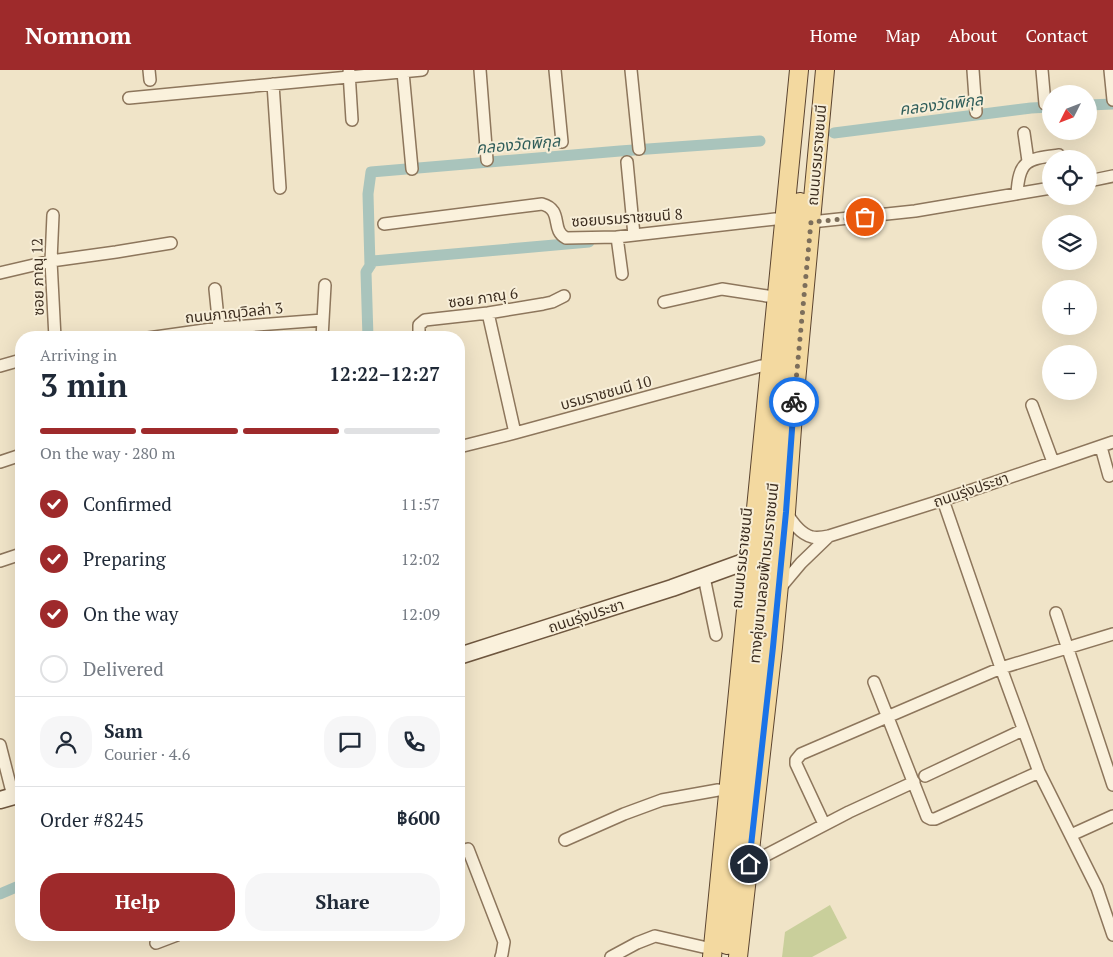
<!DOCTYPE html>
<html lang="en">
<head>
<meta charset="utf-8">
<style>
	body { margin:0; font-family:"PT Serif","Noto Sans Thai",serif; background:#f6f6f7; color:#1f2937; height:100vh; display:flex; flex-direction:column; font-size:19px; white-space:nowrap }
	* { box-sizing:border-box; margin:0 }
	p { font-size:16px; color:#747a83 }
	.icon { flex:none; width:28px; height:28px; fill:none; stroke:currentColor; stroke-width:2; stroke-linecap:round; stroke-linejoin:round }
	.map { position:relative; flex:1; overflow:hidden }
	.panel { position:absolute; left:15px; top:261px; width:450px; height:610px; display:flex; flex-direction:column; background:#fff; border-radius:20px; box-shadow:0 5px 20px #0002 }
	.panel>* { flex:none }
	.needle { width:32px; rotate:228deg }
	.fabs { position:absolute; left:1042px; top:15px; display:grid; gap:10px }
	.fabs a { display:grid; place-items:center; width:55px; height:55px; border-radius:50%; background:#fff; box-shadow:0 5px 20px #0002; font-size:25px }
	.pin { position:absolute; display:grid; place-items:center; width:42px; height:42px; color:#fff; margin:-21px; border:2px solid #fff; border-radius:50%; box-shadow:0 1px 5px #0007 }
	.courier { position:absolute; display:grid; place-items:center; width:50px; height:50px; margin:-25px; border:4px solid #1a73e8; border-radius:50%; background:#fff; color:#222; box-shadow:0 1px 6px #0007 }
	.headline em { font-style:normal; font-weight:700 }
	.headline div { display:flex; flex-direction:column-reverse }
	.headline { display:flex; align-items:center; justify-content:space-between; height:85px; padding:0 25px }
	h1 { font-size:32px; font-weight:700; line-height:38px }
	.bar { display:grid; grid-template-columns:repeat(4,1fr); gap:8px 5px; align-content:center; height:60px; padding:0 25px }
	.bar i { height:6px; border-radius:4px; background:#e0e1e3 }
	.bar .selected { background:#9e2a2b }
	.bar p { grid-column:span 4 }
	.line { display:flex; align-items:center; gap:12px; padding:0 25px; border-top:1px solid #e0e1e3 }
	.line div { flex:1 }
	.round { display:grid; place-items:center; flex:none; width:52px; height:52px; border-radius:20px; background:#f6f6f7 }
	ol { padding:0 25px; list-style:none }
	li { display:flex; align-items:center; gap:15px; height:55px }
	li p { margin-inline-start:auto }
	li .icon { padding:5px; border-radius:50%; background:#9e2a2b; color:#fff; stroke-width:4 }
	li:last-child { color:#747a83 }
	li i { width:28px; height:28px; border:2px solid #e0e1e3; border-radius:50% }
	.button { display:flex; gap:10px; margin-top:auto; padding:10px 25px }
	.button a { flex:1; height:58px; border-radius:20px; background:#9e2a2b; color:#fff; font-size:20px; font-weight:700; line-height:58px; text-align:center }
	.button a+a { background:#f6f6f7; color:#1f2937 }
	header { display:flex; align-items:center; gap:30px; box-sizing:border-box; height:70px; padding:0 25px; background:#9e2a2b; color:#fff }
	header strong { font-size:24px }
	nav { display:flex; gap:28px; margin-inline-start:auto; font-size:18px }
	.map>svg:first-child { display:block }
	.green { fill:#c9cf9b }
	.lines { fill:none; stroke-linecap:round; stroke-linejoin:round }
	.canal { stroke:#a9c4bc; stroke-width:11 }
	.street-casing { stroke:#8d765c; stroke-width:14 }
	.secondary-casing { stroke:#6f573f; stroke-width:19 }
	.primary-casing { stroke:#5b4430; stroke-width:20 }
	.street { stroke:#faf1dc; stroke-width:11 }
	.secondary { stroke:#faf1dc; stroke-width:16 }
	.primary { stroke:#f3d9a0; stroke-width:18 }
	.done { stroke:#7c6e5b; stroke-width:5; stroke-dasharray:0 9 }
	.route { stroke:#1a73e8; stroke-width:6 }
	.labels { text-anchor:middle; stroke-width:4; stroke-linejoin:round; paint-order:stroke }
	.street-label { font-size:15px; fill:#3d2e20; stroke:#f7eed8 }
	.water-label { font-size:16px; font-style:italic; fill:#2f5d5a; stroke:#f7eed8 }
</style>
</head>
<body>
<header>
<strong>Nomnom</strong>
<nav><a>Home</a><a>Map</a><a>About</a><a>Contact</a></nav>
</header>
<div class="map">
<svg width="1113" height="887" viewBox="0 0 1113 887">
	<rect width="100%" height="100%" fill="#f0e4c8"/>
	<path class="green" d="M830,835L847,868L812,887H782L785,862Z"/>
	<g class="lines">
		<path class="canal" d="M1089,35L1113,34
			M834,63L1031,38L1051,37
			M370,196L368,124L371,102L620,81L760,71
			M368,268L366,202L373,191L589,172
			M0,824L21,815"/>
		<g class="street-casing">
			<path id="street" d="M149,0L150,10
				M480,0L487,90
				M555,0L562,72
				M631,0L639,79
				M973,0L976,42
				M1042,0L1045,34
				M1110,0L1113,30
				M349,2L352,50
				M403,2L412,99
				M273,14L280,118
				M129,28L422,0
				M1024,63L1028,91
				M627,92L634,165
				M1089,111L1113,106
				M1017,124C1019,89 1028,89 1059,85
				M53,145L51,191L55,268
				M811,152L915,141L1051,118
				M384,154L542,134C564,140 550,160 566,168L617,167L775,149
				M617,167L622,204
				M0,203L51,191L116,182L171,173
				M215,219L220,268
				M664,232L722,219L767,226
				M488,243L515,363
				M148,268L219,258L323,250
				M322,268L325,215
				M419,268V255L425,250L488,243L543,234L552,232L564,226
				M0,296L21,290
				M1032,335L1053,392
				M459,377L515,363L761,296
				M1101,377L1109,406
				M0,392L21,385
				M943,430L1001,598L1039,702L1097,818L1113,865
				M786,442C792,452 800,464 812,467C817,468 824,467 829,466L943,430L1113,372
				M0,491L21,484
				M704,507L716,565
				M780,518L801,493L829,466
				M1056,543L1113,715
				M874,612L927,747L931,749H935L1039,702
				M0,675L13,726
				M925,706L1023,660
				M824,754L796,694V690L801,684L1001,598L1113,564
				M1071,765L1113,746
				M565,770L624,744L662,730L718,720
				M459,783L468,779L504,872L502,884L501,887
				M749,794L849,742L914,712
				M156,873L177,865
				M611,887L637,873L655,866L703,877"/>
		</g>
		<g class="secondary-casing">
			<path id="secondary" d="M459,586L672,518L741,493
				M0,730L21,724"/>
		</g>
		<g class="primary-casing">
			<path id="primary" d="M727,875L800,132
				M712,887L799,0
				M738,887L773,577L786,442L793,344L825,0"/>
		</g>
		<use href="#street" class="street"/>
		<use href="#secondary" class="secondary"/>
		<use href="#primary" class="primary"/>
	</g>
	<g class="lines">
		<path class="done" d="M794,332L811,152L865,147"/>
		<path class="route" d="M749,794L773,577L786,442L794,332"/>
	</g>
	<g class="labels">
		<g class="street-label">
			<text transform="translate(817 85) rotate(-85)" y="5">ถนนบรมราชชนนี</text>
			<text transform="translate(627 148) rotate(-4)" y="5">ซอยบรมราชชนนี 8</text>
			<text transform="translate(38 207) rotate(-91)" y="5">ซอย ภาณุ 12</text>
			<text transform="translate(483 228) rotate(-8)" y="5">ซอย ภาณุ 6</text>
			<text transform="translate(234 243) rotate(-6)" y="5">ถนนภาณุวิลล่า 3</text>
			<text transform="translate(606 323) rotate(-15)" y="5">บรมราชชนนี 10</text>
			<text transform="translate(971 420) rotate(-19)" y="5">ถนนรุ่งประชา</text>
			<text transform="translate(742 488) rotate(-84)" y="5">ถนนบรมราชชนนี</text>
			<text transform="translate(764 503) rotate(-84)" y="5">ทางคู่ขนานลอยฟ้าบรมราชชนนี</text>
			<text transform="translate(586 546) rotate(-18)" y="5">ถนนรุ่งประชา</text>
		</g>
		<g class="water-label">
			<text transform="translate(941 34) rotate(-7)" y="6">คลองวัดพิกุล</text>
			<text transform="translate(518 74) rotate(-5)" y="6">คลองวัดพิกุล</text>
		</g>
	</g>
</svg>
<div class="fabs">
<a><svg class="needle" viewBox="-14 -14 28 28"><path d="M0-13l5 13h-10z" fill="#e53935"/><path d="M0 13l5-13h-10z" fill="#747a83"/></svg></a>
<a><svg class="icon" aria-label="locate" viewBox="0 0 24 24"><circle cx="12" cy="12" r="6"/><path d="M12 2v4M12 18v4M2 12h4M18 12h4"/></svg></a>
<a><svg class="icon" aria-label="layers" viewBox="0 0 24 24"><path d="M12 4l9 5-9 5-9-5zM3 14l9 5 9-5"/></svg></a>
<a>+</a>
<a>−</a>
</div>
<div class="pin" style="left:865px;top:147px;background:#ea580c"><svg class="icon" aria-label="bag" viewBox="0 0 24 24"><path d="M5 8h14l-1 12H6zM9 8a3 3 0 0 1 6 0"/></svg></div>
<div class="pin" style="left:749px;top:794px;background:#1f2937"><svg class="icon" aria-label="home" viewBox="0 0 24 24"><path d="M3 11l9-7 9 7M6 9v11h12V9"/></svg></div>
<div class="courier" style="left:794px;top:332px"><svg class="icon" aria-label="bike" viewBox="0 0 24 24"><circle cx="6" cy="16" r="4"/><circle cx="18" cy="16" r="4"/><path d="M6 16l4-8h5l3 8M10 8l3 8H6M13 5h3"/></svg></div>
<section class="panel">
<div class="headline"><div><h1>3 min</h1><p>Arriving in</p></div><em>12:22–12:27</em></div>
<div class="bar"><i class="selected"></i><i class="selected"></i><i class="selected"></i><i></i><p>On the way · 280 m</p></div>
<ol>
<li><svg class="icon" aria-label="check" viewBox="0 0 24 24"><path d="M5 12l5 5 9-10"/></svg>Confirmed<p>11:57</p></li>
<li><svg class="icon" aria-label="check" viewBox="0 0 24 24"><path d="M5 12l5 5 9-10"/></svg>Preparing<p>12:02</p></li>
<li><svg class="icon" aria-label="check" viewBox="0 0 24 24"><path d="M5 12l5 5 9-10"/></svg>On the way<p>12:09</p></li>
<li><i></i>Delivered</li>
</ol>
<div class="line" style="height:90px"><a class="round"><svg class="icon" aria-label="person" viewBox="0 0 24 24"><circle cx="12" cy="8" r="4"/><path d="M4 21q1-7 8-7t8 7"/></svg></a><div><b>Sam</b><p>Courier · 4.6</p></div><a class="round"><svg class="icon" aria-label="chat" viewBox="0 0 24 24"><path d="M4 5h16v11H9l-5 4z"/></svg></a><a class="round"><svg class="icon" aria-label="phone" viewBox="0 0 24 24"><path d="M5 4h4l2 5-3 2q2 4 5 5l2-3 5 2v4C11 20 4 13 5 4z"/></svg></a></div>
<div class="line" style="height:65px"><div>Order #8245</div><b>฿600</b></div>
<div class="button"><a>Help</a><a>Share</a></div>
</section>
</div>
</body>
</html>
